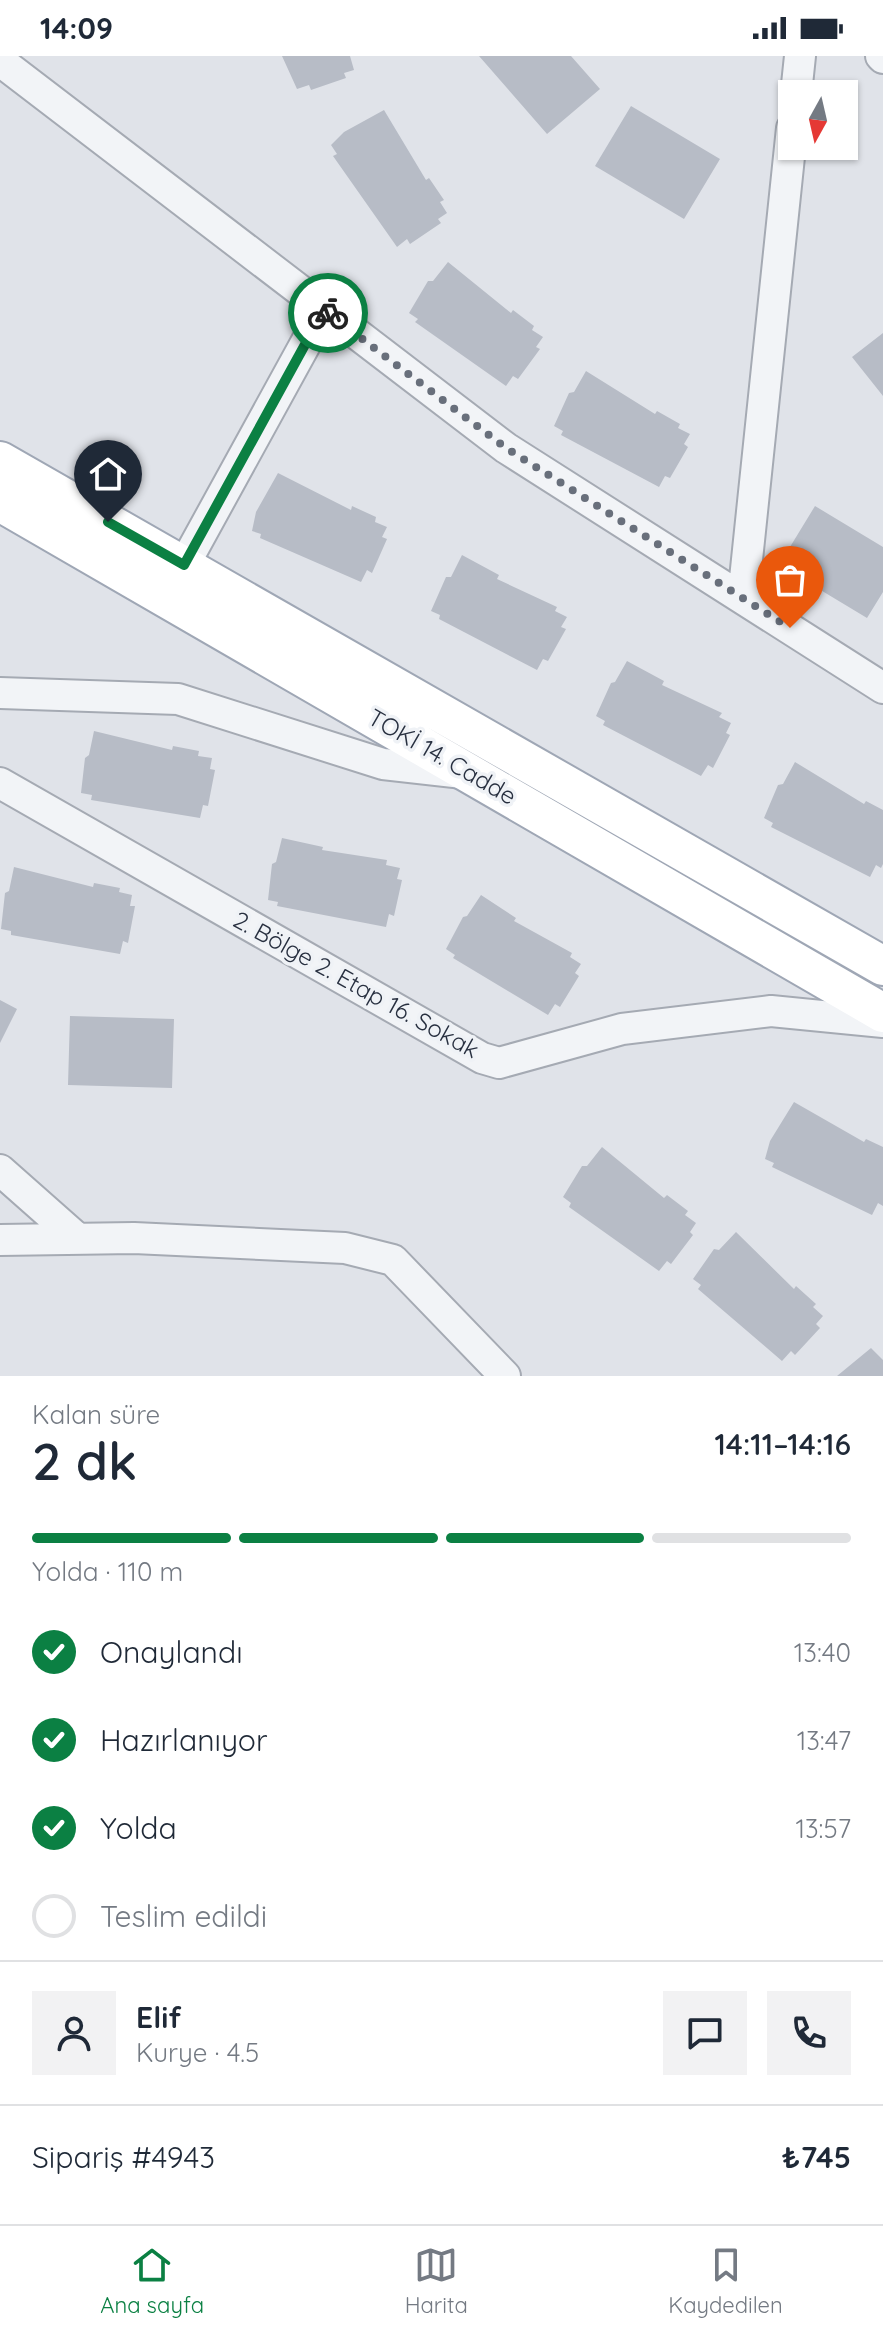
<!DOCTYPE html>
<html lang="tr">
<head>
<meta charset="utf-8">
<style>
	body { margin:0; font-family:Quicksand,sans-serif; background:#f2f2f3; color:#1f2937; height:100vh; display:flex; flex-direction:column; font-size:30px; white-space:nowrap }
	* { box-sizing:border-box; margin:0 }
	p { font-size:26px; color:#747a83 }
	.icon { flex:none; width:44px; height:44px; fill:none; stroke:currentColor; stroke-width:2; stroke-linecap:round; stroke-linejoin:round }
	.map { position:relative; height:1320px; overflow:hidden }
	.sheet { display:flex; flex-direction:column; background:#fff; flex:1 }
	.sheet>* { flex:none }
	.needle { width:52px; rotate:188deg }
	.fabs { position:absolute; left:778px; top:24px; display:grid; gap:16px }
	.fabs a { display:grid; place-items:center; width:80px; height:80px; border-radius:0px; background:#fff; box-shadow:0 2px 6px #0004; font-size:40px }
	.pin { position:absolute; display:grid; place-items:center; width:68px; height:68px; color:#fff; margin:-82px -34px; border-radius:50% 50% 50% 0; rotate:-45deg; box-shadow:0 0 8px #0007 }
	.pin .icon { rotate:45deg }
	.courier { position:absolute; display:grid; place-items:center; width:80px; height:80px; margin:-40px; border:6px solid #0b8043; border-radius:50%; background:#fff; color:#222; box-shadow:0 2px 10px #0007 }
	.head em { font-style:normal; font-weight:600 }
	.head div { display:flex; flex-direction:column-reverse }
	.head { display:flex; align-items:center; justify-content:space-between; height:136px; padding:0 32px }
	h1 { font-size:52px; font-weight:600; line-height:60px }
	.bar { display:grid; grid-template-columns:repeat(4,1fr); gap:12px 8px; align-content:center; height:96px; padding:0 32px }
	.bar i { height:10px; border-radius:6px; background:#e0e1e3 }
	.bar .current { background:#0b8043 }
	.bar p { grid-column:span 4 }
	.line { display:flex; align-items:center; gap:20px; padding:0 32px; border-top:2px solid #e0e1e3 }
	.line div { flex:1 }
	.round { display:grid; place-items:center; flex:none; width:84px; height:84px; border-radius:0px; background:#f2f2f3 }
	ol { padding:0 32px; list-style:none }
	li { display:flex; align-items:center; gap:24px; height:88px }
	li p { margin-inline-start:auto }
	li .icon { padding:8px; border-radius:50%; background:#0b8043; color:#fff; stroke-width:4 }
	li:last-child { color:#747a83 }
	li i { width:44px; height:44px; border:4px solid #e0e1e3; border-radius:50% }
	.status { display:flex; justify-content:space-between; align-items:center; height:56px; padding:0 40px; background:#fff; direction:ltr }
	.status svg { height:22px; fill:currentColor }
	.tab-bar { display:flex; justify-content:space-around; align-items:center; height:112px; border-top:2px solid #e0e1e3; background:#fff; font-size:22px; color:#747a83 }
	.tab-bar a { display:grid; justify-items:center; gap:4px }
	.tab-bar .current { color:#0b8043 }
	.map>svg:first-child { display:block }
	.building { fill:#b7bcc6 }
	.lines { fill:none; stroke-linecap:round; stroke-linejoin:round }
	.minor-casing { stroke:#a5aab3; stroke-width:34 }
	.major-casing { stroke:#9fa7b5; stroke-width:42 }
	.minor { stroke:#f2f4f7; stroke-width:30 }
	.major { stroke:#fff; stroke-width:38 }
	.done { stroke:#686f7b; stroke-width:8; stroke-dasharray:0 14.4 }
	.route { stroke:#0b8043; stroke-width:10 }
	.labels { text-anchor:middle; stroke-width:7; stroke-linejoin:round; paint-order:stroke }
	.street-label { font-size:24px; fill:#283040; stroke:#eff2f6 }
</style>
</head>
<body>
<div class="status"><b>14:09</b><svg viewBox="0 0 49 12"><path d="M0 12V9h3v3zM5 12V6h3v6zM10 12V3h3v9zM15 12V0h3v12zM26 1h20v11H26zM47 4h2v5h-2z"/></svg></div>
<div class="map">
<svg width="883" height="1320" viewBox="0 0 883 1320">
	<rect width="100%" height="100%" fill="#e0e3e9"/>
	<path class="building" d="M282,0H350L354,14L344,17L346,22L311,34L309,29L297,33Z
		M479,0H571L600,33L547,78Z
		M631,50L720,103L684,163L595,110Z
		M384,54L426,124L429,122L444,144L440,146L447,157L438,163L441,167L410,188L407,183L397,191L333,100L337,98L331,89L344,76Z
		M448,206L511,257L513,254L534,270L532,274L543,281L536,291L540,293L518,323L513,320L506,330L415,266L418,263L409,257L428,225H433Z
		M883,277V340L852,301Z
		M586,315L655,358L657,355L680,368L678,372L690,378L684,388L688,391L670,422L665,420L659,431L561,379L563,375L554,370L569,337L574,336Z
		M278,417L351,454L352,450L376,461L375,466L387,471L382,481L387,483L372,517L367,514L361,526L260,482L261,478L252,475L256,456Z
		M815,450L883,491V536L867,562L779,509Z
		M462,499L499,519L497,523L557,551L555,555L567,561L561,571L566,573L548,605L543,603L537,614L439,563L440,559L431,555L446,521H451Z
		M627,605L664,625L662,629L722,657L719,661L731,667L726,677L730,679L713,712L708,709L701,720L603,669L605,665L596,660L611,627L615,626Z
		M94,675L172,694L173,690L199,695L198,700L212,702L210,713L215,714L208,750L203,749L200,762L91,744L92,739L81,737L85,702L89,699Z
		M795,706L864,748L866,745L883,754V808L881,812L876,809L870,821L771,771L773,767L764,762L778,729L783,728Z
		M282,782L323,791L322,794L387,804L386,809L400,812L397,823L402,824L394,860L389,858L386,871L277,850L278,846L268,844L272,808L276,806Z
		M14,811L93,831L94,827L120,832L119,836L132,839L130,850H135L128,887L123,885L120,898L11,879V875L1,873L5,837L9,835Z
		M481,839L516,862L514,865L572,897L570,901L581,908L575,917L579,920L560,951L555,948L548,959L453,902L455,899L446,893L463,861L467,860Z
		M0,944L17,953L0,987Z
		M70,960L174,963L172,1032L68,1029Z
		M794,1046L864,1086L866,1083L883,1091V1150L878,1147L872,1159L772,1111L774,1107L765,1103L770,1085Z
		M602,1091L664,1142L667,1139L688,1155L685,1159L696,1167L690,1176L693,1179L671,1208L667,1205L659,1215L569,1151L571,1147L563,1141L582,1110H587Z
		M736,1176L794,1233L796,1230L816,1248L813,1251L823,1260L816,1268L820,1272L795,1299L791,1295L782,1305L698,1233L701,1229L693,1223L714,1193L719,1194Z
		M871,1292L883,1304V1320H837Z"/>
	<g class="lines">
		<g class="minor-casing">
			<path id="minor" d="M881,0L883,2
				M4,8L506,392L883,632
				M796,38L800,0
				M184,509L324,254
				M743,542L792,72
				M0,637L178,643L383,708L463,717
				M0,727L482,1002L499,1007L622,973L771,955L883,966
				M0,1114L78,1183
				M0,1184L134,1182L345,1192L393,1204L505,1320"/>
		</g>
		<g class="major-casing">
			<path id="major" d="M0,405L883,910
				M0,446L883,957"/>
		</g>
		<use href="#minor" class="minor"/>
		<use href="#major" class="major"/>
	</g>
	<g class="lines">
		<path class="done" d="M328,257L506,392L790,572"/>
		<path class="route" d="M108,466L184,509L324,254L328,257"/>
	</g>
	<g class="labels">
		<g class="street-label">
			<text transform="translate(442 701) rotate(30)" y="8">TOKİ 14. Cadde</text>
			<text transform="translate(356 929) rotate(29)" y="8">2. Bölge 2. Etap 16. Sokak</text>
		</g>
	</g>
</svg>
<div class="fabs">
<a><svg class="needle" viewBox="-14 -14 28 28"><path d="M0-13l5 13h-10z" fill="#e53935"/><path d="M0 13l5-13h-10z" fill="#747a83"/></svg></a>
</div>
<div class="pin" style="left:790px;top:572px;background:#ea580c"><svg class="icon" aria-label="bag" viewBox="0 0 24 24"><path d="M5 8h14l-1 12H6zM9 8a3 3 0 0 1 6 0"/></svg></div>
<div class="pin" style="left:108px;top:466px;background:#1f2937"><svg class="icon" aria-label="home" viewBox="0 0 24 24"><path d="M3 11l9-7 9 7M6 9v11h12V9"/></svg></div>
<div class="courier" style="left:328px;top:257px"><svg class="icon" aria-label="bike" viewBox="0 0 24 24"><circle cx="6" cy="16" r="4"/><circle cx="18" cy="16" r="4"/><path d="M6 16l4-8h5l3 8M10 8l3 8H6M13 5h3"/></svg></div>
</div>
<section class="sheet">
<div class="head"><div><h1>2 dk</h1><p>Kalan süre</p></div><em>14:11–14:16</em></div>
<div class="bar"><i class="current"></i><i class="current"></i><i class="current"></i><i></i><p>Yolda · 110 m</p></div>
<ol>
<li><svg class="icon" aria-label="check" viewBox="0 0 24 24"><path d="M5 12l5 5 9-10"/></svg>Onaylandı<p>13:40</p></li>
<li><svg class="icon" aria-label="check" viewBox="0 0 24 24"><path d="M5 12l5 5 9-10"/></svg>Hazırlanıyor<p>13:47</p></li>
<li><svg class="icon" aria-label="check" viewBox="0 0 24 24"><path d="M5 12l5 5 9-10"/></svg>Yolda<p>13:57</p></li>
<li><i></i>Teslim edildi</li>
</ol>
<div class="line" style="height:144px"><a class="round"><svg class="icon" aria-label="person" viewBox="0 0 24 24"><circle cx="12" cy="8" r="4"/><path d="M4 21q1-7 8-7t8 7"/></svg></a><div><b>Elif</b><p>Kurye · 4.5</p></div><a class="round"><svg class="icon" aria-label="chat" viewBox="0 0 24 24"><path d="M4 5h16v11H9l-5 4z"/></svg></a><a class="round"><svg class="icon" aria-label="phone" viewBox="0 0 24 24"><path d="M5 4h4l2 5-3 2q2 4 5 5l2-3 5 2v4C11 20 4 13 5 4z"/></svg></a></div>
<div class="line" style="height:104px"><div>Sipariş #4943</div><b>₺745</b></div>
</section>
<nav class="tab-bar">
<a class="current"><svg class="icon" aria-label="home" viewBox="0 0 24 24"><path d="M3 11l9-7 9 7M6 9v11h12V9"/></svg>Ana sayfa</a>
<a><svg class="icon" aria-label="map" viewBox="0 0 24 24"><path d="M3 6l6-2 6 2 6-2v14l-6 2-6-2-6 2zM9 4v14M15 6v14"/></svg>Harita</a>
<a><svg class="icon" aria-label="saved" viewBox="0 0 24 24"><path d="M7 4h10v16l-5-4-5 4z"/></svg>Kaydedilen</a>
</nav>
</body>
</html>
